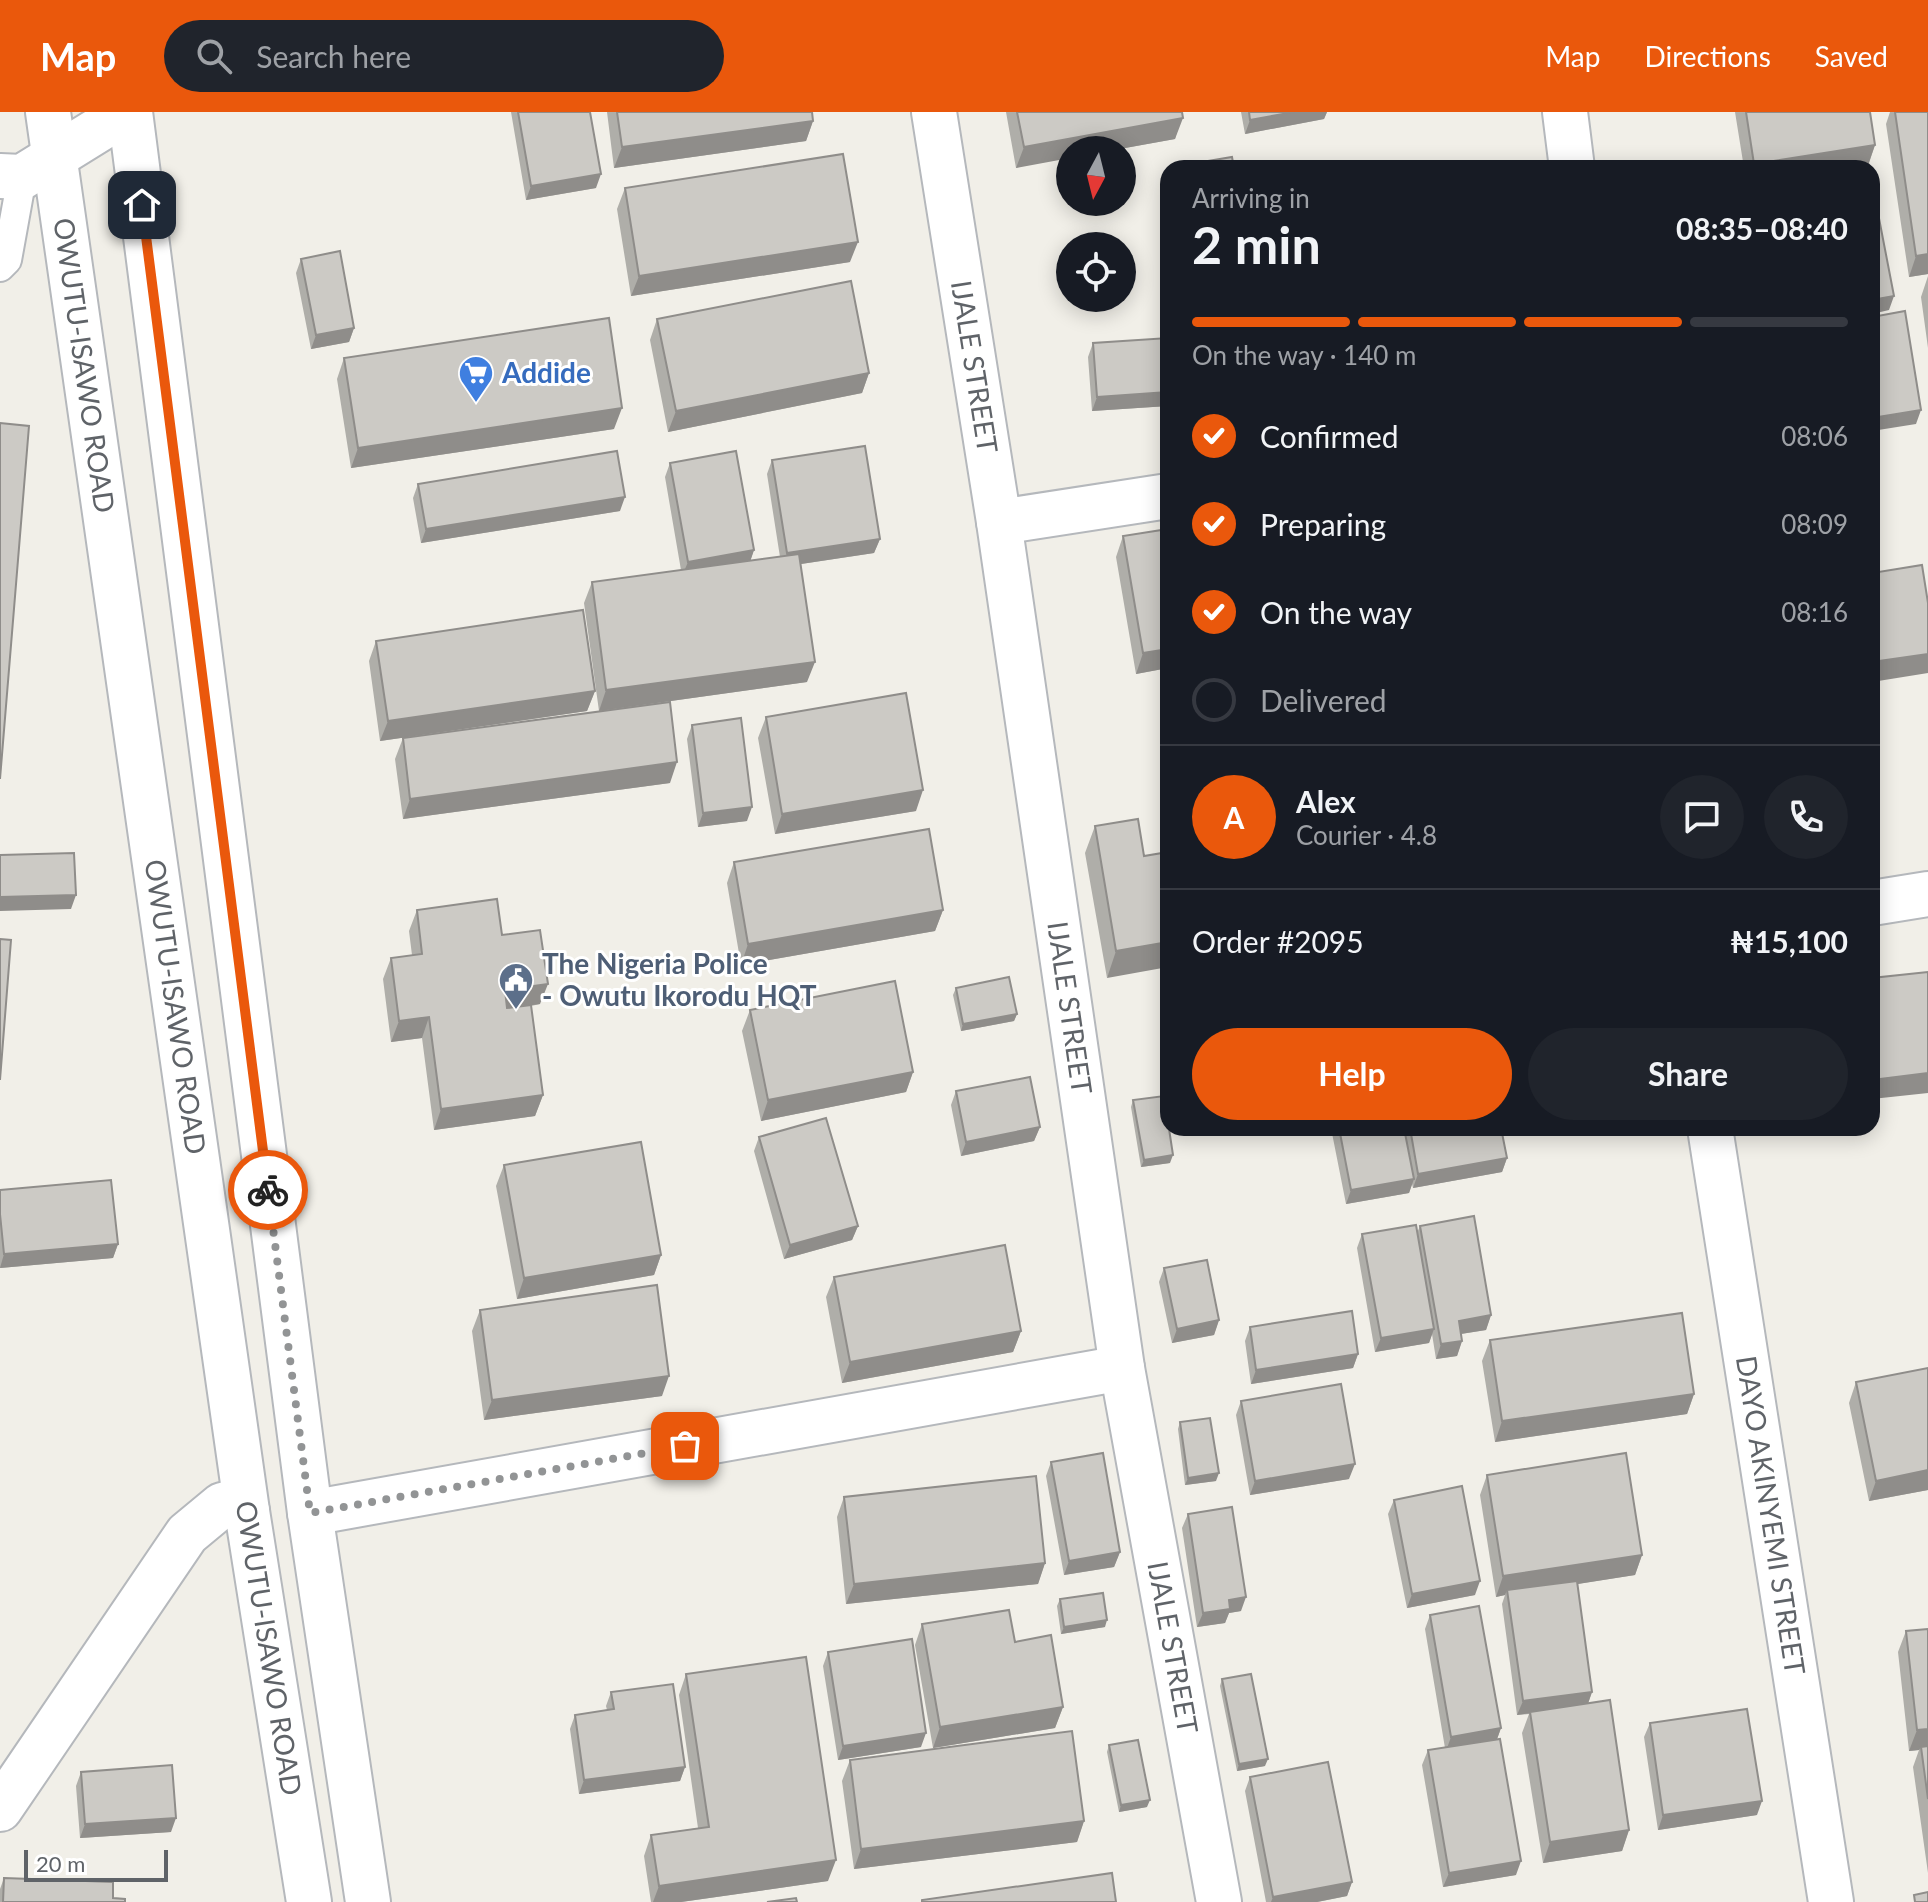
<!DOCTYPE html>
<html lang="en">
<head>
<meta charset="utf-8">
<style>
	body { margin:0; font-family:Lato,sans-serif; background:#20242c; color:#f1f3f6; height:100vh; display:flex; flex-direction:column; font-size:30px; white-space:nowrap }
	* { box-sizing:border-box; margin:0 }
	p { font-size:26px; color:#9ea1a6 }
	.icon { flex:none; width:44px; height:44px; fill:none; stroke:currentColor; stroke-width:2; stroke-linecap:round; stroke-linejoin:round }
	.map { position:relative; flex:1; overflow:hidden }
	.sheet { position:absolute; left:1160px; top:48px; width:720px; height:976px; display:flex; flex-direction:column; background:#171b24; border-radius:24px; box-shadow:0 4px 20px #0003 }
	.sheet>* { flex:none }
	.needle { width:52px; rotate:187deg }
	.tools { position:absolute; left:1056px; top:24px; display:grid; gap:16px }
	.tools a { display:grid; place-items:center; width:80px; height:80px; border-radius:50%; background:#171b24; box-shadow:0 4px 20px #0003; font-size:40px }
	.scale { position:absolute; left:24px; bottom:20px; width:144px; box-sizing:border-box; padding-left:8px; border:4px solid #5f6368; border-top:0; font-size:22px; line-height:28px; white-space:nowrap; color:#5f6368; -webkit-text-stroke:6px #fff; paint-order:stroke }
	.pin { position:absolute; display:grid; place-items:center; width:68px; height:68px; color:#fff; margin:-34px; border-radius:16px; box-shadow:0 4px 12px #0006 }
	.courier { position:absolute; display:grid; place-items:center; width:80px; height:80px; margin:-40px; border:6px solid #ea580c; border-radius:50%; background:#fff; color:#222; box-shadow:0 2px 10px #0007 }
	.headline em { font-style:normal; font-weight:700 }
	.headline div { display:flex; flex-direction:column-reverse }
	.headline { display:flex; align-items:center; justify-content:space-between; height:136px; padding:0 32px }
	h1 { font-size:52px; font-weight:700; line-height:60px }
	.bar { display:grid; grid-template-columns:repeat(4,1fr); gap:12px 8px; align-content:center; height:96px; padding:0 32px }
	.bar i { height:10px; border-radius:6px; background:#363941 }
	.bar .selected { background:#ea580c }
	.bar p { grid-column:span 4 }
	.line { display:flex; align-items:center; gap:20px; padding:0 32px; border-top:2px solid #363941 }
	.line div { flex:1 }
	.round { display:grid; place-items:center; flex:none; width:84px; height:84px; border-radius:42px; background:#20242c }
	ol { padding:0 32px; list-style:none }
	li { display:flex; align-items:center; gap:24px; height:88px }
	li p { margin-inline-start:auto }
	li .icon { padding:8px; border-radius:50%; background:#ea580c; color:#fff; stroke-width:4 }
	li:last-child { color:#9ea1a6 }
	li i { width:44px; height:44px; border:4px solid #363941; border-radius:50% }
	.action { display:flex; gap:16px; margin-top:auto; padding:16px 32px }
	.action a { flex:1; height:92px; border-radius:48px; background:#ea580c; color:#fff; font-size:32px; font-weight:700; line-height:92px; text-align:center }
	.action a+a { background:#20242c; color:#f1f3f6 }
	header { display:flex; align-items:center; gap:48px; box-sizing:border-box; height:112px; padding:0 40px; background:#ea580c; color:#fff }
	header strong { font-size:38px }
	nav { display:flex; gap:44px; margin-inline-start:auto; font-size:28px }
	.search { width:560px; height:72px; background:#20242c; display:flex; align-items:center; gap:20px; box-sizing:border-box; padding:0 28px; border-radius:44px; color:#9ea1a6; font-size:30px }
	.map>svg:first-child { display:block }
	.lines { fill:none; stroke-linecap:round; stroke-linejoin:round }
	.service-casing { stroke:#b5b8bc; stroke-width:32 }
	.minor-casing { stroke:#b5b8bc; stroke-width:48 }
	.tertiary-casing { stroke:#b5b8bc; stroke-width:48 }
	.service { stroke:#fff; stroke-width:28 }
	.minor { stroke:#fff; stroke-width:44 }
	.tertiary { stroke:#fff; stroke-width:44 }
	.wall { fill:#afaea9 }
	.shaded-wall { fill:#8f8d8a }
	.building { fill:#cccac5; stroke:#8f8d8a; stroke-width:2 }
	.done { stroke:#929495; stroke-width:8; stroke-dasharray:0 14.4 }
	.route { stroke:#ea580c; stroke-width:10 }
	.labels { text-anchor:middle; stroke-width:6; stroke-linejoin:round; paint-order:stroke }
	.street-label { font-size:28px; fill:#5f6368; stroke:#fff }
	.shop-label { font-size:28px; font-weight:bold; fill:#366cbe; stroke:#fff; text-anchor:start }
	.service-label { font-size:28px; font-weight:bold; fill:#4e5e75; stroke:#fff; text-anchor:start }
</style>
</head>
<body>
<header>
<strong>Map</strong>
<div class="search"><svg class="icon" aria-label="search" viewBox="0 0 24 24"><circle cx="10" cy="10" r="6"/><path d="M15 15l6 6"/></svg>Search here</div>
<nav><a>Map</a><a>Directions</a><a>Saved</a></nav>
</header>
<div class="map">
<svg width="1928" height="1790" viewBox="0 0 1928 1790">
	<rect width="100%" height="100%" fill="#f1efe8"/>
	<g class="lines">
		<g class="service-casing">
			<path id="service" d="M0,155L7,148L22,65"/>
		</g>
		<g class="minor-casing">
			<g id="minor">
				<path id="s1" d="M934,0L999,410L1122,1256L1219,1790"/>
				<path d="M1565,0L1572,56"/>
				<path d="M0,64L22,65L127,0"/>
				<path d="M999,410L1168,384"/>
				<path d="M1872,791L1928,782"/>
				<path id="s2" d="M1710,1016L1831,1790"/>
				<path d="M310,1401L1122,1256"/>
				<path d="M0,1697L187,1422L222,1393L234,1390L247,1399"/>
			</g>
		</g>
		<g class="tertiary-casing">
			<g id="tertiary">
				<path id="s3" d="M48,0L247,1399L309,1790"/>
				<path d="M130,0L310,1401L368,1790"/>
			</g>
		</g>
		<use href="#service" class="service"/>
		<use href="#minor" class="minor"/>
		<use href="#tertiary" class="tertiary"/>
	</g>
	<path class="wall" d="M511,0H590L596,76L526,88Z
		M607,0H812L813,9L806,29L614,56Z
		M1006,0H1182L1175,27L1114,38H1070L1016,56Z
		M1241,0H1327L1324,7L1245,22Z
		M1735,0H1870L1875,33L1869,51V56H1744Z
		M1890,0H1928V162L1909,165L1886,12Z
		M625,76L850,150L631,184L617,97Z
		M301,147L354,216L349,230L311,237L296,161Z
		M1928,164V236L1921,185Z
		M657,207L869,261L862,281L668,320L650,228Z
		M1168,226V294L1092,299L1088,245L1093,231Z
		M344,246L614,317L351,356L337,267Z
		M772,348L880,427L874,441L801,452L807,570L599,599L584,491L592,470L681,458L665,365L670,351L754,438L750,449L780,445L767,362Z
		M418,372L620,399L421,431L413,386Z
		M1168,417V556L1136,562L1116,445L1123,424Z
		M376,529L595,579L587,599L380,629L369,549Z
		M766,605L916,699L775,722L758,626Z
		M692,613L747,709L698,715L687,627Z
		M403,626L670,671L403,707L395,647Z
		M1095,714L1144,744L1168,740L1107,866L1085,741Z
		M734,750L943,798L935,819L741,853L727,771Z
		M417,798L502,823L540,892L531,894L543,983L535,1004L434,1018L422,926L391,930L383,867L391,846L412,843L409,819Z
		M956,876L1017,902L1014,909L961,919L953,883Z
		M750,898L913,960L906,980L761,1009L742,919Z
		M956,979L1040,1015L1034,1029L961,1044L951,993Z
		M1133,988L1170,1051L1141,1055L1131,995Z
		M1331,1016H1501L1507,1046L1502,1060L1413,1076L1412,1072L1409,1081L1346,1092Z
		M759,1025L858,1114L852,1128L784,1147L754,1039Z
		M504,1053L661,1143L654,1163L517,1187L496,1074Z
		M0,1078L118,1132L113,1146L0,1156Z
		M1420,1114L1491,1203L1486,1218L1461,1222L1462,1229L1457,1244L1436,1247L1432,1222L1429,1231L1375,1240L1357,1136L1362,1122L1417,1121Z
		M1164,1156L1219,1208L1214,1223L1172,1231L1159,1170Z
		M834,1165L1021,1219L1013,1240L842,1271L826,1185Z
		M480,1198L662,1284L484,1308L472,1219Z
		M1250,1215L1358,1242L1353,1256L1251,1272L1245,1229Z
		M1490,1228L1694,1282L1687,1302L1495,1330L1482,1249Z
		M1928,1256V1378L1869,1389L1849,1291L1856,1270Z
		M1241,1289L1349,1367L1250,1383L1236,1303Z
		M1180,1310L1216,1369L1185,1373L1178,1317Z
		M1051,1350L1120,1440L1114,1455L1064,1463L1046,1364Z
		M1487,1363L1642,1443L1635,1463L1577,1472L1592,1580L1588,1592L1629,1718L1622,1739L1543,1751L1522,1621L1529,1602L1517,1603L1502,1492L1505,1483L1496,1485L1480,1383Z
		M844,1385L1045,1451L1038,1472L846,1492L837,1405Z
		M1394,1388L1475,1483L1407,1496L1388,1402Z
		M1188,1402L1241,1499L1229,1501L1225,1511L1197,1515L1182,1416Z
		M1060,1487L1105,1515L1061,1522L1057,1494Z
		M1430,1503L1501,1616L1497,1627L1516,1763L1443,1775L1422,1653L1428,1638L1445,1636L1425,1517Z
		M922,1512L1015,1530L1063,1595L1055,1616L933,1636L915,1533Z
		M1928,1517V1761L1913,1655L1919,1638L1909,1639L1898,1540L1906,1519Z
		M828,1540L921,1635L838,1648L823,1554Z
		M686,1562L828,1769L681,1790H651L644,1744L651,1723L698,1716L679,1583Z
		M1222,1567L1265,1654L1237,1659L1220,1574Z
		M611,1580L685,1655L680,1669L579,1682L570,1617L575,1603L607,1598L606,1594Z
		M1650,1611L1757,1703L1658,1718L1644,1625Z
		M1109,1633L1147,1695L1119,1700L1107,1640Z
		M850,1648L1084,1709L1077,1730L854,1757L842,1669Z
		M81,1660L171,1720L80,1726L76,1674Z
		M1250,1665L1352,1770L1347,1784L1317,1790H1266L1245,1679Z
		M4,1766L113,1786L125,1790H0V1777Z"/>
	<path class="shaded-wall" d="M1294,0H1327L1324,7L1245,22L1250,8Z
		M1183,6L1175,27L1114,38H1070V46L1016,56L1024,35Z
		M813,9L806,29L614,56L622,35Z
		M1875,33L1868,53L1851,56H1753L1754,52Z
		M601,62L596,76L526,88L531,74Z
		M858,130L850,150L631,184L639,164Z
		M1928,142V162L1909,165L1916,144Z
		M1894,184L1889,198L1872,202V188Z
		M354,216L349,230L311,237L316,223Z
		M869,261L862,281L668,320L676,299Z
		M1168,280V294L1092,299L1097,285Z
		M622,296L614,317L351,356L358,336Z
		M1921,298L1916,312L1872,319V306Z
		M625,385L620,399L421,431L426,417Z
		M880,427L874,441L781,455L787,441Z
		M754,438L749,453L682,464L688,450Z
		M1168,537V556L1136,562L1143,541Z
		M1928,542V561L1872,570V550Z
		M815,550L807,570L599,599L606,578Z
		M595,579L587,599L380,629L388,609Z
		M677,650L670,671L403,707L410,687Z
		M923,678L916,699L775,722L782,702Z
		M752,695L747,709L698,715L703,701Z
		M76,783L71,797L0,799V785Z
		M943,798L935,819L741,853L748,832Z
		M1168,830V855L1107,866L1116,839Z
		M548,872L540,892L497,898L505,878Z
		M1017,902L1014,909L961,919L963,912Z
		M429,905L422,926L391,930L399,909Z
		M913,960L906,980L761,1009L768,988Z
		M1928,961V981L1872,987V968Z
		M543,983L535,1004L434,1018L441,997Z
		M1040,1015L1034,1029L961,1044L966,1030Z
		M1173,1043L1170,1051L1141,1055L1144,1048Z
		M1507,1046L1502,1060L1413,1076L1418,1062Z
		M1414,1067L1409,1081L1346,1092L1351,1078Z
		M858,1114L852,1128L784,1147L790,1133Z
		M118,1132L113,1146L0,1156L4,1142Z
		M661,1143L654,1163L517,1187L524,1166Z
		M1491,1203L1486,1218L1454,1223L1459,1209Z
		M1219,1208L1214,1223L1172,1231L1177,1217Z
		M1434,1217L1429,1231L1375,1240L1381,1226Z
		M1021,1219L1013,1240L842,1271L850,1250Z
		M1462,1229L1457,1244L1436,1247L1441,1232Z
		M1358,1242L1353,1256L1251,1272L1256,1258Z
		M669,1264L662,1284L484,1308L492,1288Z
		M1694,1282L1687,1302L1495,1330L1502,1309Z
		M1355,1352L1349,1367L1250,1383L1255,1369Z
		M1928,1358V1378L1869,1389L1876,1369Z
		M1219,1361L1216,1369L1185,1373L1188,1366Z
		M1120,1440L1114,1455L1064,1463L1069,1449Z
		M1642,1443L1635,1463L1508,1483L1507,1478L1505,1483L1496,1485L1503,1464Z
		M1045,1451L1038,1472L846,1492L854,1472Z
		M1480,1469L1475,1483L1407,1496L1412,1482Z
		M1246,1485L1241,1499L1229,1501L1225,1511L1197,1515L1203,1501L1229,1488Z
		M1107,1508L1105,1515L1061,1522L1064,1515Z
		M1592,1580L1587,1594L1517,1603L1523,1589Z
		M1063,1595L1055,1616L933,1636L940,1615Z
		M1501,1616L1496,1630L1446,1639L1451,1625Z
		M1928,1617V1637L1921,1635L1919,1638L1909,1639L1917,1618Z
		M926,1621L921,1635L838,1648L843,1634Z
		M1268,1647L1265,1654L1237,1659L1239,1652Z
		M685,1655L680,1669L579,1682L584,1668Z
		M1150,1688L1147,1695L1119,1700L1121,1693Z
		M1762,1689L1757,1703L1658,1718L1663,1703Z
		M176,1706L171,1720L80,1726L85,1712Z
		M1084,1709L1077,1730L854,1757L861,1737Z
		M1629,1718L1622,1739L1543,1751L1550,1730Z
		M836,1748L828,1769L681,1790H653L659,1774Z
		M1521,1749L1516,1763L1443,1775L1449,1761Z
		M1352,1770L1347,1784L1317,1790H1271L1273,1785Z"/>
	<path class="building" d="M518,0H590L601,62L531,74Z
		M617,0H812L813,9L622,35Z
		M1017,0H1182L1183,6L1024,35Z
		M1249,0H1294L1250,8Z
		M1746,0H1870L1875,33L1754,52Z
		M1895,0H1928V142L1916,144Z
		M843,42L858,130L639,164L625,76Z
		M1232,45L1234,56H1172V55Z
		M1868,51L1869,56H1838Z
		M1872,70L1894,184L1872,188Z
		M340,139L354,216L316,223L301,147Z
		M851,169L869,261L676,299L657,207Z
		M1905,199L1921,298L1872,306V205Z
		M609,206L622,296L358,336L344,246Z
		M1168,226V280L1097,285L1093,231Z
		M0,311L29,314L0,667Z
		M865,334L880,427L787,441L772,348Z
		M617,339L625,385L426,417L418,372Z
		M736,339L754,438L688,450L670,351Z
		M1168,417V537L1143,541L1123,424Z
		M799,442L815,550L606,578L592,470Z
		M1922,453L1928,491V542L1872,550V461Z
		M583,498L595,579L388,609L376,529Z
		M906,581L923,678L782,702L766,605Z
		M670,590L677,650L410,687L403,626Z
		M741,606L752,695L703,701L692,613Z
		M1138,707L1144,744L1168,740V830L1116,839L1095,714Z
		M929,717L943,798L748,832L734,750Z
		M74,741L76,783L0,785V743Z
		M497,787L502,823L540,818L548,872L505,878L507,896L531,893L543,983L441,997L429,905L399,909L391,846L422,842L417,798Z
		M0,827L11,828L0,968Z
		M1928,860V961L1872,968V866Z
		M1009,865L1017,902L963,912L956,876Z
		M895,869L913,960L768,988L750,898Z
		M1030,965L1040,1015L966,1030L956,979Z
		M1164,984L1173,1043L1144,1048L1133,988Z
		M826,1006L858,1114L790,1133L759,1025Z
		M1339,1016H1404L1414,1067L1351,1078Z
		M1410,1016H1501L1507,1046L1418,1062Z
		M641,1030L661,1143L524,1166L504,1053Z
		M111,1068L118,1132L4,1142L0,1102V1078Z
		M1474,1104L1491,1203L1459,1209L1462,1229L1441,1232L1420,1114Z
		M1416,1113L1434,1217L1381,1226L1362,1122Z
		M1005,1133L1021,1219L850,1250L834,1165Z
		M1207,1148L1219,1208L1177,1217L1164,1156Z
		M657,1173L669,1264L492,1288L480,1198Z
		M1352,1199L1358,1242L1256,1258L1250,1215Z
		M1682,1201L1694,1282L1502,1309L1490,1228Z
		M1928,1256V1358L1876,1369L1856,1270Z
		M1341,1272L1355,1352L1255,1369L1241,1289Z
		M1210,1306L1219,1361L1188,1366L1180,1310Z
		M1103,1341L1120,1440L1069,1449L1051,1350Z
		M1626,1341L1642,1443L1503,1464L1487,1363Z
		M1036,1364L1045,1451L854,1472L844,1385Z
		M1462,1374L1480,1469L1412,1482L1394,1388Z
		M1232,1395L1246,1485L1229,1488L1230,1497L1203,1501L1188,1402Z
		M1577,1469L1592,1580L1523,1589L1507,1478Z
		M1103,1481L1107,1508L1064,1515L1060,1487Z
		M1479,1494L1501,1616L1451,1625L1430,1503Z
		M1009,1498L1015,1530L1051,1523L1063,1595L940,1615L922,1512Z
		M1928,1517V1617L1917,1618L1906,1519Z
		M912,1527L926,1621L843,1634L828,1540Z
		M806,1545L836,1748L659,1774L651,1723L709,1715L686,1562Z
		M1251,1562L1268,1647L1239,1652L1222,1567Z
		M673,1572L685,1655L584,1668L575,1603L614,1597L611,1580Z
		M1610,1588L1629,1718L1550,1730L1530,1600Z
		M1747,1597L1762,1689L1663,1703L1650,1611Z
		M1072,1619L1084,1709L861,1737L850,1648Z
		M1500,1627L1521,1749L1449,1761L1428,1638Z
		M1138,1628L1150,1688L1121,1693L1109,1633Z
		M1928,1634V1687L1921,1635Z
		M1328,1650L1352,1770L1273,1785L1250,1665Z
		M172,1653L176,1706L85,1712L81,1660Z
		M1112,1761L1116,1790H922V1788Z
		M4,1766L113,1770V1786L125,1787V1790H3Z
		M1928,1780V1790H1915L1914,1783Z
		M796,1786L797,1790H767Z"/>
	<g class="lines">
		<path class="done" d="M268,1078L310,1401L685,1334"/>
		<path class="route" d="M142,93L268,1078"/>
	</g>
	<defs>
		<g id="supermarket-pin" transform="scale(1.8)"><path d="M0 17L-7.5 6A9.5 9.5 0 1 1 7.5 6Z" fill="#3f7fe0" stroke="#fff"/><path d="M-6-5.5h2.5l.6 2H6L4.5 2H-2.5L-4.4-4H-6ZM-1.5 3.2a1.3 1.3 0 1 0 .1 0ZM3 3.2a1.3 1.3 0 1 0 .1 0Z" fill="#fff"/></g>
		<g id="civic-pin" transform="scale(1.8)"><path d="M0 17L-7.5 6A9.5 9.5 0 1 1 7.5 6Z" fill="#5c6f8a" stroke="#fff"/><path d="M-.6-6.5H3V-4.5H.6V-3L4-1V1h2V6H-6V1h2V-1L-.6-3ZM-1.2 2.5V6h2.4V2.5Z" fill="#fff"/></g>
	</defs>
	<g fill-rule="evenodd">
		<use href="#supermarket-pin" x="476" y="261"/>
		<use href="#civic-pin" x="516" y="868"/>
	</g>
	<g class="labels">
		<g class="street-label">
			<text dy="10" stroke="none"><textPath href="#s3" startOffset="256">OWUTU-ISAWO ROAD</textPath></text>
			<text dy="10" stroke="none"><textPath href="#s1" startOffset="258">IJALE STREET</textPath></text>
			<text dy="10" stroke="none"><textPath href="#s3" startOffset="904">OWUTU-ISAWO ROAD</textPath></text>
			<text dy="10" stroke="none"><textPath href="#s1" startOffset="906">IJALE STREET</textPath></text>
			<text dy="10" stroke="none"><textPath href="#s2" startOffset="392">DAYO AKINYEMI STREET</textPath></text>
			<text dy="10" stroke="none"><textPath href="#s1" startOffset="1554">IJALE STREET</textPath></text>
			<text dy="10" stroke="none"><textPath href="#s3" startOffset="1552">OWUTU-ISAWO ROAD</textPath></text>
		</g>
		<g class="shop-label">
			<text x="502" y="271">Addide</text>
		</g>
		<g class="service-label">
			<text x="542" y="862">The Nigeria Police<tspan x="542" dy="32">- Owutu Ikorodu HQT</tspan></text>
		</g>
	</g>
</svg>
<div class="tools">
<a><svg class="needle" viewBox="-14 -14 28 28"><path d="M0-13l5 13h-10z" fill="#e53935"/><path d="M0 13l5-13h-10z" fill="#9ea1a6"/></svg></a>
<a><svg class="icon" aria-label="locate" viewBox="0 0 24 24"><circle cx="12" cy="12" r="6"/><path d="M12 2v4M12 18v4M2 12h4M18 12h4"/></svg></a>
</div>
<div class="scale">20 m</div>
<div class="pin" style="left:685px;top:1334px;background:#ea580c"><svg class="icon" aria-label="bag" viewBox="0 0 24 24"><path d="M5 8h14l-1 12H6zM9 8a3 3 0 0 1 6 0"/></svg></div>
<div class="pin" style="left:142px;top:93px;background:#1f2937"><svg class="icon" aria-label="home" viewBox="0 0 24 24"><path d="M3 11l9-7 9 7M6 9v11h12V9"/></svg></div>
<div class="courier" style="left:268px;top:1078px"><svg class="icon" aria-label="bike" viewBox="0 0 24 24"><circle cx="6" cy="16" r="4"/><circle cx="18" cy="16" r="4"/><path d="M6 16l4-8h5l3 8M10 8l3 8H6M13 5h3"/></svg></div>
<section class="sheet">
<div class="headline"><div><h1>2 min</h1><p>Arriving in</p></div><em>08:35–08:40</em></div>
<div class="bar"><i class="selected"></i><i class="selected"></i><i class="selected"></i><i></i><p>On the way · 140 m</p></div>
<ol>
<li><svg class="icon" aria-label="check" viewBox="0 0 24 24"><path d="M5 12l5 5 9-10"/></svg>Confirmed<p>08:06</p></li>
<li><svg class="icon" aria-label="check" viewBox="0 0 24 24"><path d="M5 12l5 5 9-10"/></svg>Preparing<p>08:09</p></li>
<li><svg class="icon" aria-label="check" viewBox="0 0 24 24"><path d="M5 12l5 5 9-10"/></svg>On the way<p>08:16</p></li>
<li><i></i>Delivered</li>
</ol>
<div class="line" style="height:144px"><b class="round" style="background:#ea580c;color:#fff">A</b><div><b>Alex</b><p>Courier · 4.8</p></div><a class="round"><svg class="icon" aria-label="chat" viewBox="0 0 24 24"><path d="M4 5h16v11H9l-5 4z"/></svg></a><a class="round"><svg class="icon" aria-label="phone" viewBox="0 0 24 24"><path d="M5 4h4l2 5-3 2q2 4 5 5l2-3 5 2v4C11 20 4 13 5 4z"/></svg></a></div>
<div class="line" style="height:104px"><div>Order #2095</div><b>₦15,100</b></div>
<div class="action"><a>Help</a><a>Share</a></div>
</section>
</div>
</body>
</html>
